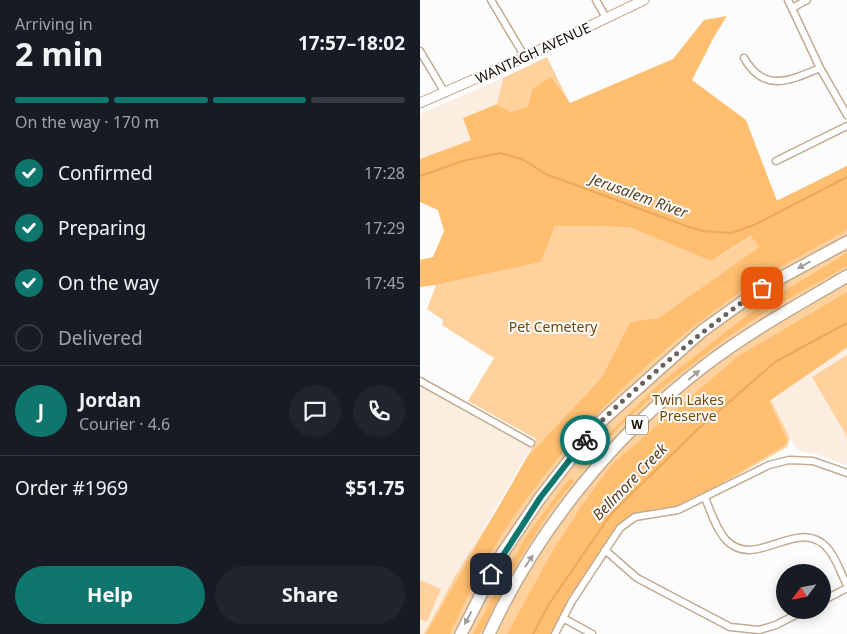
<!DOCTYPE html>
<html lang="en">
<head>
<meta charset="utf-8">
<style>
	body { margin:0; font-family:"Noto Sans",sans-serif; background:#20242c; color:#f1f3f6; height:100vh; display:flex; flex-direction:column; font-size:19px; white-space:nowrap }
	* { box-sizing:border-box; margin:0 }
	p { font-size:16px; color:#9ea1a6 }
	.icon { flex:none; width:28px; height:28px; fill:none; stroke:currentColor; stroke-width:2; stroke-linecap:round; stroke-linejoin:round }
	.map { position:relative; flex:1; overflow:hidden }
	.side { display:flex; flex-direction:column; background:#171b24; width:420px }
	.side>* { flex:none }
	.needle { width:32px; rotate:238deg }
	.tools { position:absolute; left:356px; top:564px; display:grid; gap:10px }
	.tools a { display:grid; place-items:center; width:55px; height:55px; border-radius:50%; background:#171b24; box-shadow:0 2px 12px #0003; font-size:25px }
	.pin { position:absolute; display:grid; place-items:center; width:42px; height:42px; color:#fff; margin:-21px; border-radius:10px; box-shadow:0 2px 8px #0006 }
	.courier { position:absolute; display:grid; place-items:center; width:50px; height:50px; margin:-25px; border:4px solid #0f766e; border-radius:50%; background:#fff; color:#222; box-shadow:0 1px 6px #0007 }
	.headline em { font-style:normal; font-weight:700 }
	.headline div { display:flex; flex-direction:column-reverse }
	.headline { display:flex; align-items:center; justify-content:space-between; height:85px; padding:0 15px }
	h1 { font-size:32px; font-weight:700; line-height:38px }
	.bar { display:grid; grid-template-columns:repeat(4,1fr); gap:8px 5px; align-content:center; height:60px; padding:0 15px }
	.bar i { height:6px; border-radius:4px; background:#363941 }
	.bar .selected { background:#0f766e }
	.bar p { grid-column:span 4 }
	.line { display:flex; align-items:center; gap:12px; padding:0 15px; border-top:1px solid #363941 }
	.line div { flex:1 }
	.round { display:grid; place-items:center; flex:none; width:52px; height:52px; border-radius:26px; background:#20242c }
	ol { padding:0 15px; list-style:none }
	li { display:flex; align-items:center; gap:15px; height:55px }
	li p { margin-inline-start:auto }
	li .icon { padding:5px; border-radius:50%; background:#0f766e; color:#fff; stroke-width:4 }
	li:last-child { color:#9ea1a6 }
	li i { width:28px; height:28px; border:2px solid #363941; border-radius:50% }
	.primary-button { display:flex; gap:10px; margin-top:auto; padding:10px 15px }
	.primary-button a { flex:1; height:58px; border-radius:30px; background:#0f766e; color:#fff; font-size:20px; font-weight:700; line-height:58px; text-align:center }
	.primary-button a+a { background:#20242c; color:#f1f3f6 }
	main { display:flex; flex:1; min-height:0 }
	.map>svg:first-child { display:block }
	.built { fill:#fbeee1 }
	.green { fill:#ffd19d }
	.forest { fill:#ffbe70 }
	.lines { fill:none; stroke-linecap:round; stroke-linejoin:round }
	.stream { stroke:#e9a95c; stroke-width:2 }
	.minor-casing { stroke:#c2ab91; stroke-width:9 }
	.secondary-casing { stroke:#c2ab91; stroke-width:11 }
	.motorway-casing { stroke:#c2ab91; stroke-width:14 }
	.minor { stroke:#fff; stroke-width:6 }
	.secondary { stroke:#fff; stroke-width:9 }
	.motorway { stroke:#fff; stroke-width:11 }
	.oneway { fill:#a29f9b }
	.done { stroke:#67625c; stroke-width:5; stroke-dasharray:0 9 }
	.route { stroke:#0f766e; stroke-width:6 }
	.labels { text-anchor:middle; stroke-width:4; stroke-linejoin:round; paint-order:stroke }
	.shield { fill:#fcfcfc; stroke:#5c5650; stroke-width:1 }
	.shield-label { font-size:12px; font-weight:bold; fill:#170f06 }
	.street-label { font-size:14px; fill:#170f06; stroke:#fcfcfc }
	.park-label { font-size:14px; fill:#72480a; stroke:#fcfcfc }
	.water-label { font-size:15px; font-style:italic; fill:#593e1d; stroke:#fcfcfc }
</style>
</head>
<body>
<main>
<section class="side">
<div class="headline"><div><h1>2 min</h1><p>Arriving in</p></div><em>17:57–18:02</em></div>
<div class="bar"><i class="selected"></i><i class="selected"></i><i class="selected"></i><i></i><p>On the way · 170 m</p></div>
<ol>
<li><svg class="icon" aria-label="check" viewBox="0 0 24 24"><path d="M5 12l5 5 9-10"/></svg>Confirmed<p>17:28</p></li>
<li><svg class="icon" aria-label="check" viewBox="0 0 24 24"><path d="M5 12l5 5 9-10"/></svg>Preparing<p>17:29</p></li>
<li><svg class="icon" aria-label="check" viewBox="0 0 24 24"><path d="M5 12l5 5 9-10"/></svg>On the way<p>17:45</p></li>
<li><i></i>Delivered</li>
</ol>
<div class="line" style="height:90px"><b class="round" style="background:#0f766e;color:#fff">J</b><div><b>Jordan</b><p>Courier · 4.6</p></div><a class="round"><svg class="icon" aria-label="chat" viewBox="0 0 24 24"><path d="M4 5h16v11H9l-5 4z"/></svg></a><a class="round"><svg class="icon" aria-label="phone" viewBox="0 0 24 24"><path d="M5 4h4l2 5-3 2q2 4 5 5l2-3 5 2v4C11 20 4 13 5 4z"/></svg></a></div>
<div class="line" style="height:65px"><div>Order #1969</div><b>$51.75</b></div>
<div class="primary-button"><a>Help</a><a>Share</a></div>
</section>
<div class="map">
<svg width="427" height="634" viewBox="0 0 427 634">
	<rect width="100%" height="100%" fill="#fcfcfc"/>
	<path class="built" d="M83,78L77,104L43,118L51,140L0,159V114Z
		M427,348V465L395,454L377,450L350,401Z
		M0,381L113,444L19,605L6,634H0Z"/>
	<path class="green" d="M127,57L150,104L112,89L108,106L91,112L77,104L83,78Z
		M427,166V348L351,400L370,438L367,447L311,479L199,523L129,634H4L34,578L111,455L342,248L348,205Z
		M135,226L208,227L291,261L332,236L339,247L239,319L210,322L181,378L107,457L116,439L48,401L74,358L22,325L23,320L7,309L16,285L121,262Z
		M427,355V437L392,377Z
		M0,580L21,589L7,622L0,619Z"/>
	<path class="forest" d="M307,16L295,35L272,80L326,120L357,201L427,166V230C392,250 355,268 322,291C235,350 158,426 97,512C70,549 49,592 30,634H6L107,457L181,378L210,322L239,318L339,247L331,236L291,261L208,227L135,226L121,262L16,285L0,287V260L13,257L24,231L18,210L0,202V159L51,140L43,118L77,104L91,112L108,106L112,89L131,77L150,103L253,59L284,20Z
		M427,253V266L345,312L301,342L242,388L203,423L163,464L162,460L238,385L299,337L338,307Z
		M427,292V347L349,401L367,440L365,445L258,510L215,517L200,528L135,634H87L132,552L161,507L191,465L317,357Z
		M152,478L154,481L130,511L102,555L60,634H53L105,538L145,484Z"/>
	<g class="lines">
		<path class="stream" d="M0,176L43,161L80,153L102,159L126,174L266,226L283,231L311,233L334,225L427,177
			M113,634L129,604L191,514L278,429L355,362L427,323"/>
		<g class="minor-casing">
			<path id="minor" d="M71,0L105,57
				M176,0L186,18
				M368,0L400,68L427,115
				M372,8L387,0
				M0,51L25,93
				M324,58C344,93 369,81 400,68
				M356,161L427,126
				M0,381L111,443
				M285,498C291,512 296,529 306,540C337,572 379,513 409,550C417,560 421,574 427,585
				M185,550L217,578L310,627L339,630L356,625L385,610
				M402,601L427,588
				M143,618L172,634
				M135,634L152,601L200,528L215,517L258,510L349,465L369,460L393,461L427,473"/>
		</g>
		<g class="secondary-casing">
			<path id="secondary" d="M0,103L105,57L224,0"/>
		</g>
		<g class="motorway-casing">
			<path id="motorway" d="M41,634L80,557L120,498L177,425L282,331L342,288L427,242
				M69,634C117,530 192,437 283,367C328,332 378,305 427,276"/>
		</g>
		<use href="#minor" class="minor"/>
		<use href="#secondary" class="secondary"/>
		<use href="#motorway" class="motorway"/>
	</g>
	<defs><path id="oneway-solid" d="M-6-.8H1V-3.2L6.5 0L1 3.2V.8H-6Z" transform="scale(1.25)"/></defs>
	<g class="oneway">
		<use href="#oneway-solid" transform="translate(384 265) rotate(151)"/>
		<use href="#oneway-solid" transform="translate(274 375) rotate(-41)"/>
		<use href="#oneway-solid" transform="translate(109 561) rotate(-57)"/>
		<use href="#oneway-solid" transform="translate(48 618) rotate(118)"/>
	</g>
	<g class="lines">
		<path class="done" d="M165,440C182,418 204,400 225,381C263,347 300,318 342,288"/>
		<path class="route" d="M71,574L120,498L165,440"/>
	</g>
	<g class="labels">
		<rect class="shield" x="206" y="415.5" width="22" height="19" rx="4"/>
		<g class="shield-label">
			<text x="217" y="429">W</text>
		</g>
		<g class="street-label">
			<text transform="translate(113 53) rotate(-25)" y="5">WANTAGH AVENUE</text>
		</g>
		<g class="park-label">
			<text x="133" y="332">Pet Cemetery</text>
			<text x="268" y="405">Twin Lakes<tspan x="268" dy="16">Preserve</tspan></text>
		</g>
		<g class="water-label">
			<text transform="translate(219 196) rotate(20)" y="5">Jerusalem River</text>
			<text transform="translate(210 482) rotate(-46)" y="5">Bellmore Creek</text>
		</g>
	</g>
</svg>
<div class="tools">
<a><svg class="needle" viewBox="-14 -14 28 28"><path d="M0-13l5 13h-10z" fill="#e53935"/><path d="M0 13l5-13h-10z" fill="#9ea1a6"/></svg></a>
</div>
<div class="pin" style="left:342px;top:288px;background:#ea580c"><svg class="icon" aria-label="bag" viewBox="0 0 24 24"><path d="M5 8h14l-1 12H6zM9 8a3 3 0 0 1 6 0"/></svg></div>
<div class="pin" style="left:71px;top:574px;background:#1f2937"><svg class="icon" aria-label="home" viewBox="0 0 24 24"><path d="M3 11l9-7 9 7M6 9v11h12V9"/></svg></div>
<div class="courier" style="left:165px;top:440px"><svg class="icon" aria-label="bike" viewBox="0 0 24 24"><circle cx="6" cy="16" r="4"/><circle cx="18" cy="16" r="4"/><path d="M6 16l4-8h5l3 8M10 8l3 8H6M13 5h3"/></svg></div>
</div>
</main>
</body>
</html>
